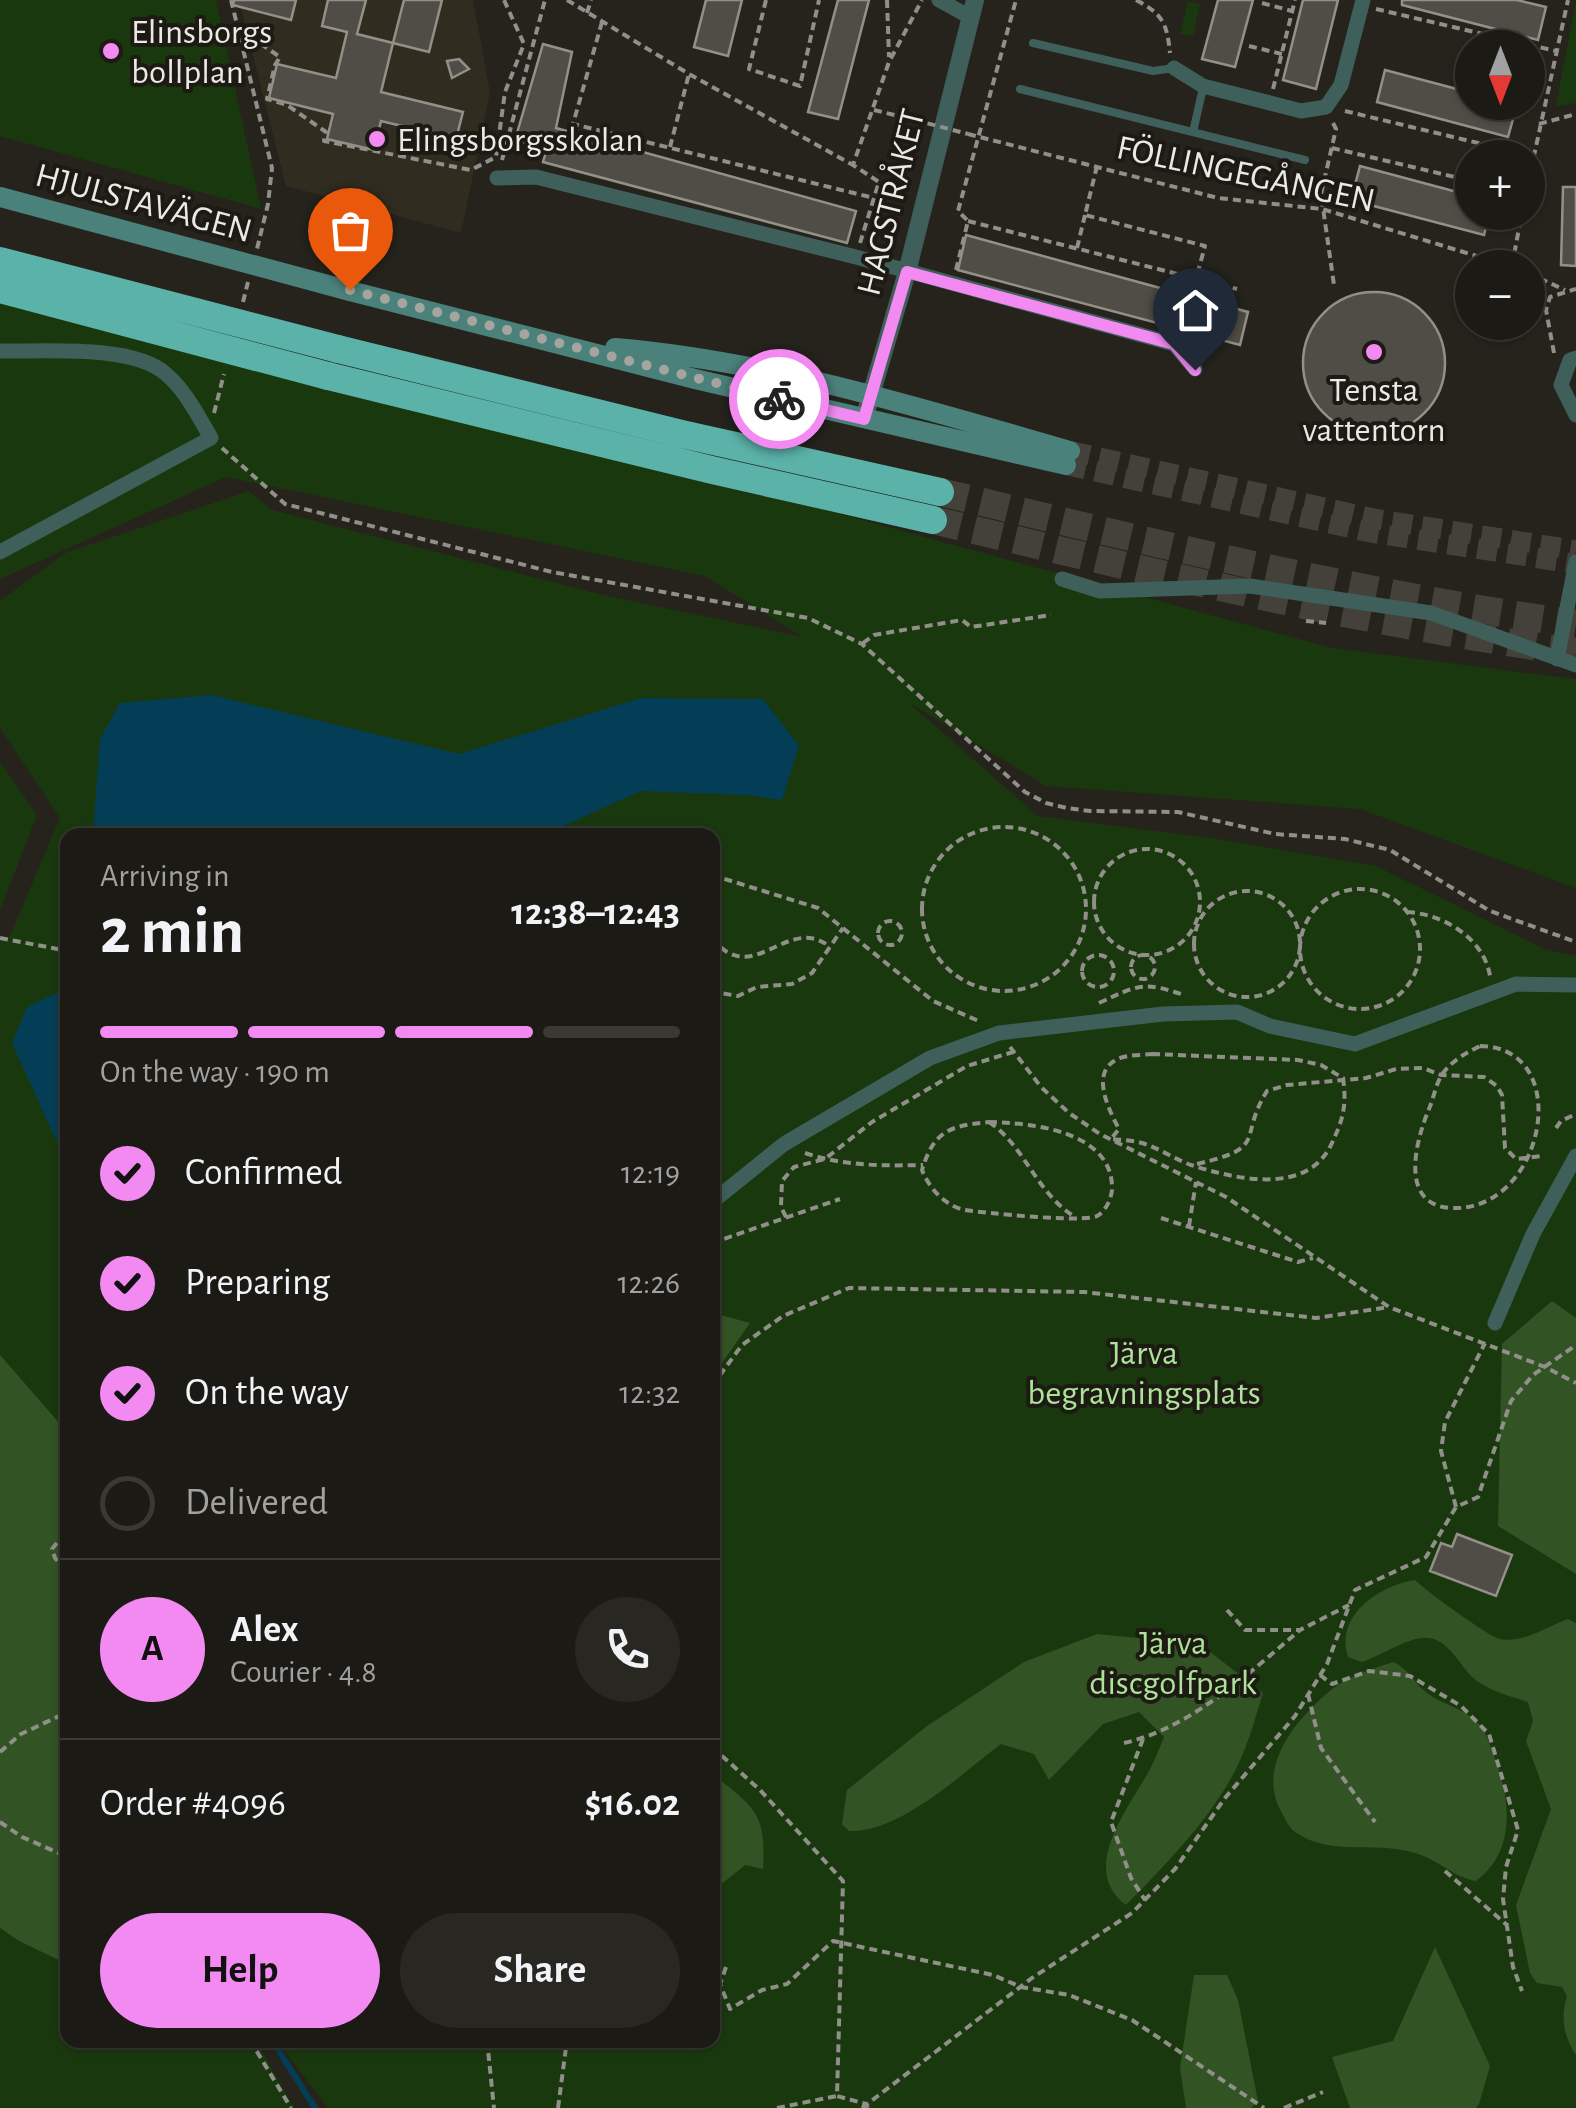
<!DOCTYPE html>
<html lang="en">
<head>
<meta charset="utf-8">
<style>
	body { margin:0; font-family:"Alegreya Sans",sans-serif; background:#292722; color:#f1f3f6; height:100vh; display:flex; flex-direction:column; font-size:38px; white-space:nowrap }
	* { box-sizing:border-box; margin:0 }
	p { font-size:32px; color:#a0a1a0 }
	.icon { flex:none; width:55px; height:55px; fill:none; stroke:currentColor; stroke-width:2; stroke-linecap:round; stroke-linejoin:round }
	.map { position:relative; flex:1; overflow:hidden }
	.details { position:absolute; left:60px; top:828px; width:660px; height:1220px; display:flex; flex-direction:column; background:#1c1a15; border-radius:20px; box-shadow:0 2px 8px #0004,0 0 0 2px #3a3834 }
	.details>* { flex:none }
	.needle { width:65px; rotate:180deg }
	.fabs { position:absolute; left:1455px; top:30px; display:grid; gap:20px }
	.fabs a { display:grid; place-items:center; width:90px; height:90px; border-radius:50%; background:#1c1a15; box-shadow:0 2px 8px #0004,0 0 0 2px #3a3834; font-size:50px }
	.pin { position:absolute; display:grid; place-items:center; width:85px; height:85px; color:#fff; margin:-102px -42px; border-radius:50% 50% 50% 0; rotate:-45deg; box-shadow:0 0 10px #0007 }
	.pin .icon { rotate:45deg }
	.courier { position:absolute; display:grid; place-items:center; width:100px; height:100px; margin:-50px; border:8px solid #f38af2; border-radius:50%; background:#fff; color:#222; box-shadow:0 2px 12px #0007 }
	.head em { font-style:normal; font-weight:700 }
	.head div { display:flex; flex-direction:column-reverse }
	.head { display:flex; align-items:center; justify-content:space-between; height:170px; padding:0 40px }
	h1 { font-size:65px; font-weight:700; line-height:75px }
	.bar { display:grid; grid-template-columns:repeat(4,1fr); gap:15px 10px; align-content:center; height:120px; padding:0 40px }
	.bar i { height:12px; border-radius:8px; background:#3a3834 }
	.bar .active { background:#f38af2 }
	.bar p { grid-column:span 4 }
	.line { display:flex; align-items:center; gap:25px; padding:0 40px; border-top:2px solid #3a3834 }
	.line div { flex:1 }
	.round { display:grid; place-items:center; flex:none; width:105px; height:105px; border-radius:52px; background:#292722 }
	ol { padding:0 40px; list-style:none }
	li { display:flex; align-items:center; gap:30px; height:110px }
	li p { margin-inline-start:auto }
	li .icon { padding:10px; border-radius:50%; background:#f38af2; color:#111; stroke-width:4 }
	li:last-child { color:#a0a1a0 }
	li i { width:55px; height:55px; border:5px solid #3a3834; border-radius:50% }
	.cta { display:flex; gap:20px; margin-top:auto; padding:20px 40px }
	.cta a { flex:1; height:115px; border-radius:60px; background:#f38af2; color:#111; font-size:40px; font-weight:700; line-height:115px; text-align:center }
	.cta a+a { background:#292722; color:#f1f3f6 }
	.map>svg:first-child { display:block }
	.built { fill:#302d20 }
	.green { fill:#1a380d }
	.forest { fill:#325424 }
	.water { fill:#043e56 }
	.lines { fill:none; stroke-linecap:round; stroke-linejoin:round }
	.stream { stroke:#043e56; stroke-width:6 }
	.building { fill:#4f4d45; stroke:#939088; stroke-width:2.5 }
	.secondary-tunnel { stroke:#43413a; stroke-width:20; stroke-dasharray:20 10; stroke-linecap:butt }
	.motorway-tunnel { stroke:#43413a; stroke-width:28; stroke-dasharray:28 14; stroke-linecap:butt }
	.path { stroke:#918f8a; stroke-width:4; stroke-dasharray:8 5; stroke-linecap:butt }
	.service { stroke:#3f5f5b; stroke-width:8 }
	.minor { stroke:#3f5f5b; stroke-width:15 }
	.tertiary { stroke:#3f5f5b; stroke-width:18 }
	.secondary { stroke:#4b817b; stroke-width:20 }
	.motorway { stroke:#5bb2a9; stroke-width:28 }
	.path-bridge { stroke:#918f8a; stroke-width:4; stroke-dasharray:8 5; stroke-linecap:butt }
	.secondary-bridge { stroke:#4b817b; stroke-width:20 }
	.motorway-bridge { stroke:#5bb2a9; stroke-width:28 }
	.done { stroke:#a6a49f; stroke-width:10; stroke-dasharray:0 18 }
	.route { stroke:#f38af2; stroke-width:12 }
	.poi-dot { fill:#f38af2; stroke:#1c1a13; stroke-width:4 }
	.labels { text-anchor:middle; stroke-width:8; stroke-linejoin:round; paint-order:stroke }
	.poi-label { font-size:35px; fill:#ebe9e5; stroke:#1c1a13; text-anchor:start }
	.street-label { font-size:35px; fill:#ebe9e5; stroke:#1c1a13 }
	.park-label { font-size:35px; fill:#ace398; stroke:#1c1a13 }
</style>
</head>
<body>
<div class="map">
<svg width="1576" height="2108" viewBox="0 0 1576 2108">
	<rect width="100%" height="100%" fill="#25231c"/>
	<path class="built" d="M239,0H473L490,92L461,233L286,186Z"/>
	<path class="green" d="M0,0H216L261,209L0,136Z
		M1576,0V103L1556,106Z
		M1188,2L1200,4L1193,36L1180,34Z
		M0,285L1332,648L1576,679V888L1360,809L1046,786L908,702L1038,816L1218,839L1376,866L1544,949L1576,956V2108H328L276,2040H712V835H68L67,1826L0,1786V938L8,940L60,818L0,728V601L65,553L249,491L272,510L603,595L803,637L705,576L226,477L0,579Z
		M0,762L37,815L0,911Z
		M0,1928L19,1941L67,1964L68,2040H256L294,2108H0Z"/>
	<path class="forest" d="M1552,1301L1576,1318V1574L1498,1526L1502,1344Z
		M713,1313L750,1323L713,1376L712,1313Z
		M0,1355L67,1432V1964L19,1941L0,1928Z
		M1415,1580C1425,1590 1489,1637 1500,1639C1523,1644 1548,1626 1568,1619L1576,1623V2055C1564,2036 1560,2019 1567,1996L1562,1987L1537,1983L1530,1973L1516,1905L1551,1809L1526,1741L1533,1721L1528,1702C1510,1696 1492,1692 1477,1681C1459,1668 1449,1635 1422,1638C1403,1640 1380,1656 1362,1662L1348,1657C1334,1616 1380,1585 1415,1580Z
		M1097,1634L1200,1644L1263,1693C1254,1722 1246,1753 1230,1780C1203,1827 1163,1867 1126,1905C1079,1870 1127,1810 1148,1773C1154,1762 1159,1749 1164,1737L1139,1712L1103,1724L1049,1780L1034,1754L1001,1744C961,1774 900,1833 849,1831L842,1824L847,1790L927,1726L1024,1662Z
		M1394,1662C1408,1670 1411,1677 1421,1688C1437,1704 1465,1707 1480,1725C1486,1732 1490,1745 1493,1753C1510,1796 1518,1850 1476,1881C1454,1877 1442,1863 1421,1855C1381,1839 1331,1858 1295,1832C1289,1828 1286,1820 1282,1813C1255,1768 1296,1719 1331,1690C1350,1675 1371,1669 1394,1662Z
		M713,1774C755,1809 766,1811 763,1869L745,1865L713,1891Z
		M1435,1947L1490,2066L1479,2104L1476,2108H1350L1332,2057L1393,2041Z
		M1194,1975H1227L1238,2000L1258,2101L1251,2108H1186L1180,2068Z"/>
	<path class="water" d="M211,695L459,754L641,698L763,699L799,746L782,800L747,795L641,791L543,835H93L100,739L120,703Z
		M61,991L68,992L67,1164L12,1043L27,1007Z"/>
	<g class="lines">
		<path class="stream" d="M272,2040L315,2108"/>
	</g>
	<path class="building" d="M234,0H296L291,20L233,5Z
		M328,0H366L357,34L393,43L381,92L463,112L456,139L381,121L374,150L327,139L333,114L269,98L277,64L336,78L347,32L322,26Z
		M404,0H442L429,52L393,43Z
		M706,0H742L728,56L694,47Z
		M838,0H869L838,119L808,112Z
		M1218,0H1253L1235,67L1202,59Z
		M1303,0H1338L1316,89L1283,80Z
		M1402,0H1517L1546,7L1538,40L1402,5Z
		M543,44L572,52L556,128L856,211L847,243L543,162L547,148L515,140Z
		M459,59L469,69L452,78L447,61Z
		M1385,70L1472,93V102L1517,105L1508,137L1377,102Z
		M1360,166L1472,196V212H1490L1484,235L1351,200Z
		M1563,187H1576V266L1561,265Z
		M966,235L1248,312L1240,345L958,270Z
		M1303 363a71 71 0 1 1 142 0a71 71 0 1 1-142 0Z
		M1457,1534L1512,1555L1496,1596L1430,1571L1441,1543L1452,1547Z"/>
	<g class="lines">
		<path class="secondary-tunnel" d="M1070,451L1376,519L1576,550
			M1066,465L1373,533L1576,564"/>
		<path class="motorway-tunnel" d="M940,492C1150,542 1361,594 1576,624
			M933,520C1146,571 1359,623 1576,652"/>
		<path class="path" d="M231,0L272,168L268,204L257,249
			M567,0L689,74L853,165
			M766,0L749,69L800,86L819,0
			M887,0L889,57
			M1136,0C1163,14 1167,24 1170,53
			M1262,3L1292,11
			M1376,9L1556,51
			M587,13L591,0
			M602,22L573,124L874,198
			M239,29L280,57L275,65L267,99L287,105L326,132L324,141L471,170L496,157L505,92L524,44L504,0
			M1249,46L1282,54
			M1273,89L1295,0
			M874,110L915,120
			M1345,111L1503,149
			M1333,123L1336,129L1321,194L1334,285
			M1539,124L1576,114
			M968,134L1218,198L1322,209L1516,268
			M670,147L689,74
			M1332,148L1472,181
			M502,160L545,0
			M1097,166L1085,215L1205,246L1196,279
			M1528,183L1568,0
			M968,221L1237,289
			M860,243L879,182L853,165L889,62L922,0
			M1077,248L1085,215
			M1512,266L1522,212
			M956,270L968,221L958,211L1016,0
			M1528,273L1565,290
			M243,302L248,282
			M1554,353L1546,310L1550,297L1576,289
			M214,413L224,374
			M222,448L285,504L552,572L808,618L862,644L1025,792L1046,803L1067,808L1090,811L1178,812L1275,834L1345,839L1390,850L1490,911L1576,942
			M1306,621L1326,623
			M863,643L874,635L962,620L971,627L1051,615
			M922 909a82 82 0 1 1 164 0a82 82 0 1 1-164 0Z
			M1094 902a53 53 0 1 1 106 0a53 53 0 1 1-106 0Z
			M712,875L818,908L933,1001L981,1022
			M1300 949a60 60 0 1 1 120 0a60 60 0 1 1-120 0Z
			M1194 944a53 53 0 1 1 106 0a53 53 0 1 1-106 0Z
			M1407,912C1443,914 1484,938 1490,976
			M878 933a12 12 0 1 1 24 0a12 12 0 1 1-24 0Z
			M0,938L68,951
			M712,938C753,990 786,914 829,946
			M1131 967a12 12 0 1 1 24 0a12 12 0 1 1-24 0Z
			M1082 971a16 16 0 1 1 32 0a16 16 0 1 1-32 0Z
			M712,988L720,993L738,996L757,987L792,984L812,973L843,928
			M1099,1003C1138,985 1143,981 1184,995
			M1480,1046C1576,1047 1545,1213 1451,1208C1398,1205 1416,1140 1429,1109C1434,1097 1436,1083 1443,1073C1453,1060 1466,1053 1480,1046Z
			M1010,1047L1041,1087L1069,1113L1100,1134L1226,1197L1389,1307L1545,1367L1576,1383
			M1152,1054L1298,1060L1321,1065L1343,1078C1347,1106 1343,1120 1331,1145C1306,1196 1235,1179 1191,1165C1174,1159 1159,1148 1142,1143C1132,1140 1121,1140 1111,1139L1119,1129C1109,1110 1088,1070 1120,1058C1129,1055 1142,1055 1152,1054Z
			M989,1122C1032,1123 1114,1131 1112,1190C1111,1199 1106,1211 1097,1216C1083,1223 985,1213 965,1210C945,1206 929,1188 922,1170C934,1130 950,1126 989,1122Z
			M989,1122C1025,1146 1036,1193 1075,1217
			M1556,1128L1561,1121L1576,1114
			M805,1153C844,1166 882,1166 923,1165
			M1197,1164C1270,1147 1237,1139 1267,1091L1287,1085L1366,1078L1396,1069L1423,1068L1441,1075L1484,1077L1497,1086L1502,1095L1505,1148L1516,1159L1542,1156
			M786,1217L781,1207L782,1181L794,1167L825,1159L872,1122L967,1066L1013,1052
			M1161,1218L1298,1262L1313,1258
			M1189,1226L1196,1182
			M712,1243L840,1199
			M712,1386L742,1345L783,1316L849,1288L1084,1292L1316,1318L1389,1307
			M1456,1507L1441,1451L1445,1422L1485,1343
			M68,1539H60L52,1549L55,1558L68,1573
			M1227,1610L1245,1630H1300L1349,1605
			M1320,1675L1332,1684L1369,1671L1410,1676L1461,1706L1489,1734L1518,1830L1506,1867L1503,1899L1513,1967L1522,1991
			M1308,1694L1321,1748L1375,1822
			M1143,1739L1111,1822L1131,1878L1145,1900
			M1124,1743C1191,1728 1249,1673 1300,1630
			M712,1747L760,1790L843,1881L837,2096L866,2104L868,2108
			M0,1752L21,1734L68,1712
			M0,1822L22,1837L68,1857
			M1445,1871L1508,1926
			M726,1967L720,1984L730,2009L762,1990L787,1984L833,1941L993,1975L1021,1987L1069,1995L1132,2020L1264,2108
			M250,2040L291,2108
			M487,2040L494,2108
			M558,2108L567,2040
			M777,2108L837,2096
			M862,2108L1032,1978L1132,1913L1175,1869L1225,1798L1295,1716L1327,1664L1355,1590L1426,1557L1456,1507L1478,1497L1511,1401L1533,1375L1576,1345
			M1284,2108L1323,2092"/>
		<path class="service" d="M1033,43L1153,71L1174,68
			M1020,89L1305,160
			M1193,132L1203,88"/>
		<path class="minor" d="M939,0L970,17
			M1174,68L1203,86L1301,111L1326,107L1341,85L1363,0
			M497,178L536,177L856,257L1174,344L1195,369
			M0,351C44,352 132,344 166,374C186,391 198,416 211,438L0,552
			M1576,358L1570,360L1561,385L1576,415
			M1062,579L1100,591L1250,586L1431,613L1576,665
			M1557,659L1576,562
			M712,1202L784,1144L930,1058L999,1033L1163,1014L1237,1012L1270,1026L1355,1044L1516,984L1576,985
			M1495,1323L1533,1234L1576,1156"/>
		<path class="tertiary" d="M864,419L907,272L975,0"/>
		<path class="secondary" d="M350,291L695,379L1066,465
			M615,348C770,361 921,408 1070,451"/>
		<path class="motorway" d="M338,349L682,434L940,492
			M328,376L712,470L933,520"/>
		<path class="path-bridge" d="M915,120L968,134"/>
		<path class="secondary-bridge" d="M0,197L350,291"/>
		<path class="motorway-bridge" d="M0,261L338,349
			M0,289L328,376"/>
	</g>
	<g class="lines">
		<path class="done" d="M350,290L779,399"/>
		<path class="route" d="M779,399L864,419L907,272L1174,344L1195,370"/>
	</g>
	<g class="poi-dot">
		<circle cx="111" cy="51" r="10"/>
		<circle cx="377" cy="139" r="10"/>
		<circle cx="1374" cy="352" r="10"/>
	</g>
	<g class="labels">
		<g class="poi-label">
			<text x="131" y="43">Elinsborgs<tspan x="131" dy="40">bollplan</tspan></text>
			<text x="397" y="151">Elingsborgsskolan</text>
			<text x="1374" y="401" text-anchor="middle">Tensta<tspan x="1374" dy="40">vattentorn</tspan></text>
		</g>
		<g class="street-label">
			<text transform="translate(1246 173) rotate(12)" y="12">FÖLLINGEGÅNGEN</text>
			<text transform="translate(144 202) rotate(15)" y="12">HJULSTAVÄGEN</text>
			<text transform="translate(890 202) rotate(-76)" y="12">HAGSTRÅKET</text>
		</g>
		<g class="park-label">
			<text x="1144" y="1364">Järva<tspan x="1144" dy="40">begravningsplats</tspan></text>
			<text x="1173" y="1654">Järva<tspan x="1173" dy="40">discgolfpark</tspan></text>
		</g>
	</g>
</svg>
<div class="fabs">
<a><svg class="needle" viewBox="-14 -14 28 28"><path d="M0-13l5 13h-10z" fill="#e53935"/><path d="M0 13l5-13h-10z" fill="#a0a1a0"/></svg></a>
<a>+</a>
<a>−</a>
</div>
<div class="pin" style="left:350px;top:290px;background:#ea580c"><svg class="icon" aria-label="bag" viewBox="0 0 24 24"><path d="M5 8h14l-1 12H6zM9 8a3 3 0 0 1 6 0"/></svg></div>
<div class="pin" style="left:1195px;top:370px;background:#1f2937"><svg class="icon" aria-label="home" viewBox="0 0 24 24"><path d="M3 11l9-7 9 7M6 9v11h12V9"/></svg></div>
<div class="courier" style="left:779px;top:399px"><svg class="icon" aria-label="bike" viewBox="0 0 24 24"><circle cx="6" cy="16" r="4"/><circle cx="18" cy="16" r="4"/><path d="M6 16l4-8h5l3 8M10 8l3 8H6M13 5h3"/></svg></div>
<section class="details">
<div class="head"><div><h1>2 min</h1><p>Arriving in</p></div><em>12:38–12:43</em></div>
<div class="bar"><i class="active"></i><i class="active"></i><i class="active"></i><i></i><p>On the way · 190 m</p></div>
<ol>
<li><svg class="icon" aria-label="check" viewBox="0 0 24 24"><path d="M5 12l5 5 9-10"/></svg>Confirmed<p>12:19</p></li>
<li><svg class="icon" aria-label="check" viewBox="0 0 24 24"><path d="M5 12l5 5 9-10"/></svg>Preparing<p>12:26</p></li>
<li><svg class="icon" aria-label="check" viewBox="0 0 24 24"><path d="M5 12l5 5 9-10"/></svg>On the way<p>12:32</p></li>
<li><i></i>Delivered</li>
</ol>
<div class="line" style="height:180px"><b class="round" style="background:#f38af2;color:#111">A</b><div><b>Alex</b><p>Courier · 4.8</p></div><a class="round"><svg class="icon" aria-label="phone" viewBox="0 0 24 24"><path d="M5 4h4l2 5-3 2q2 4 5 5l2-3 5 2v4C11 20 4 13 5 4z"/></svg></a></div>
<div class="line" style="height:130px"><div>Order #4096</div><b>$16.02</b></div>
<div class="cta"><a>Help</a><a>Share</a></div>
</section>
</div>
</body>
</html>
